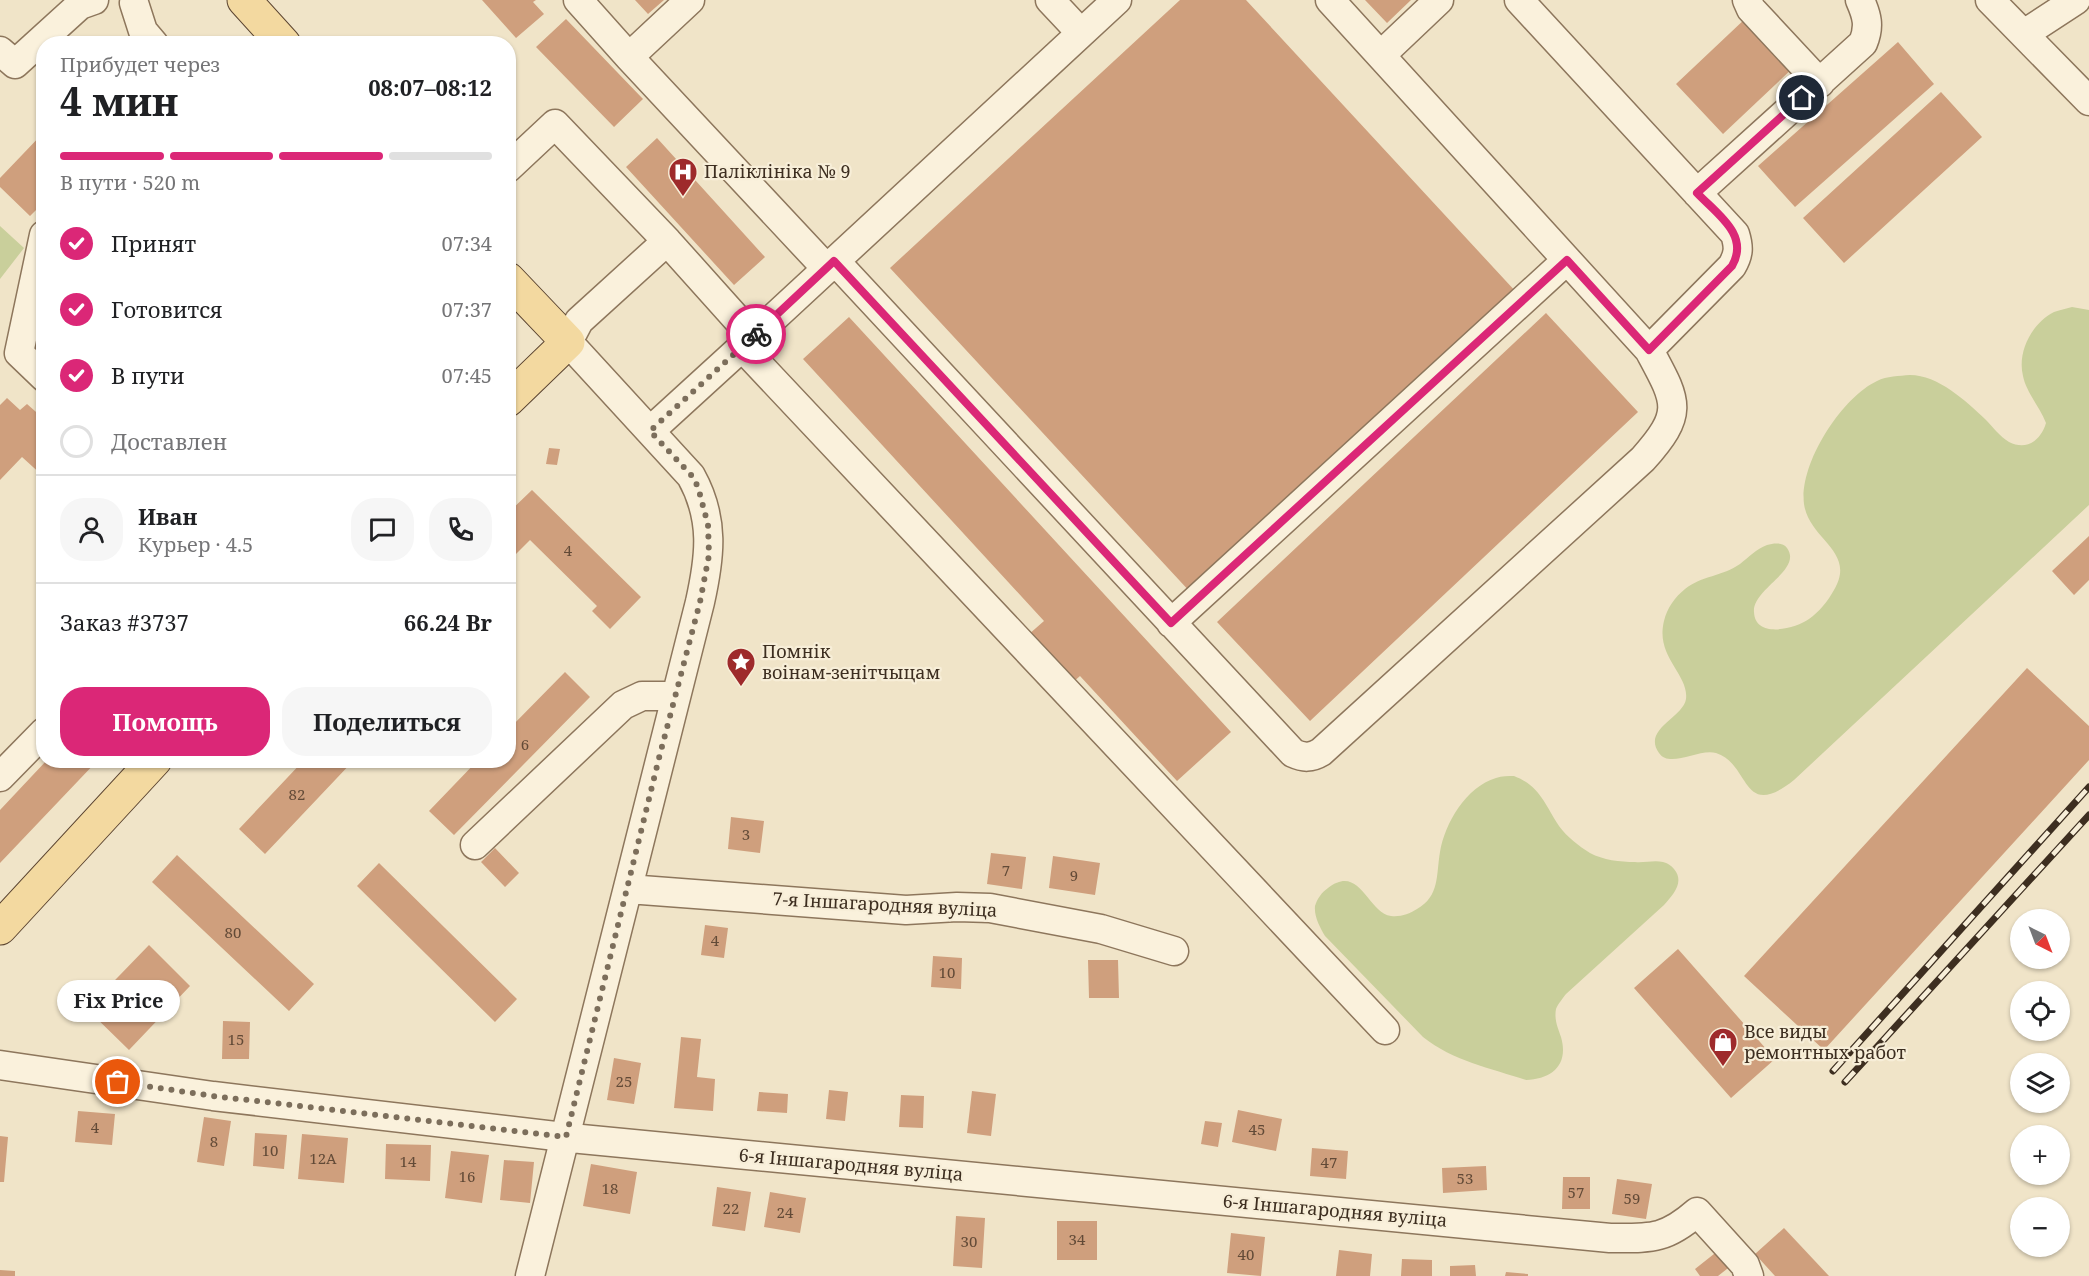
<!DOCTYPE html>
<html lang="ru">
<head>
<meta charset="utf-8">
<style>
	body { margin:0; font-family:"Noto Serif",serif; background:#f6f6f6; color:#202124; height:100vh; display:flex; flex-direction:column; font-size:22px; white-space:nowrap }
	* { box-sizing:border-box; margin:0 }
	p { font-size:20px; color:#757577 }
	.icon { flex:none; width:33px; height:33px; fill:none; stroke:currentColor; stroke-width:2; stroke-linecap:round; stroke-linejoin:round }
	.map { position:relative; flex:1; overflow:hidden }
	.details { position:absolute; left:36px; top:36px; width:480px; height:732px; display:flex; flex-direction:column; background:#fff; border-radius:24px; box-shadow:0 2px 4px #0004 }
	.details>* { flex:none }
	.needle { width:39px; rotate:138deg }
	.tools { position:absolute; left:2010px; top:909px; display:grid; gap:12px }
	.tools a { display:grid; place-items:center; width:60px; height:60px; border-radius:50%; background:#fff; box-shadow:0 2px 4px #0004; font-size:30px }
	.pin { position:absolute; display:grid; place-items:center; width:51px; height:51px; color:#fff; margin:-26px; border:3px solid #fff; border-radius:50%; box-shadow:0 2px 6px #0007 }
	.courier { position:absolute; display:grid; place-items:center; width:60px; height:60px; margin:-30px; border:4px solid #db2777; border-radius:50%; background:#fff; color:#222; box-shadow:0 2px 8px #0007 }
	.bubble { position:absolute; height:42px; border-radius:21px; background:#fff; box-shadow:0 2px 4px #0004; font-size:20px; font-weight:700; line-height:42px; text-align:center }
	.head em { font-style:normal; font-weight:700 }
	.head div { display:flex; flex-direction:column-reverse }
	.head { display:flex; align-items:center; justify-content:space-between; height:102px; padding:0 24px }
	h1 { font-size:39px; font-weight:700; line-height:45px }
	.bar { display:grid; grid-template-columns:repeat(4,1fr); gap:9px 6px; align-content:center; height:72px; padding:0 24px }
	.bar i { height:8px; border-radius:4px; background:#e0e0e0 }
	.bar .current { background:#db2777 }
	.bar p { grid-column:span 4 }
	.line { display:flex; align-items:center; gap:15px; padding:0 24px; border-top:2px solid #e0e0e0 }
	.line div { flex:1 }
	.round { display:grid; place-items:center; flex:none; width:63px; height:63px; border-radius:24px; background:#f6f6f6 }
	ol { padding:0 24px; list-style:none }
	li { display:flex; align-items:center; gap:18px; height:66px }
	li p { margin-inline-start:auto }
	li .icon { padding:6px; border-radius:50%; background:#db2777; color:#fff; stroke-width:4 }
	li:last-child { color:#757577 }
	li i { width:33px; height:33px; border:3px solid #e0e0e0; border-radius:50% }
	.button { display:flex; gap:12px; margin-top:auto; padding:12px 24px }
	.button a { flex:1; height:69px; border-radius:24px; background:#db2777; color:#fff; font-size:24px; font-weight:700; line-height:69px; text-align:center }
	.button a+a { background:#f6f6f6; color:#202124 }
	.map>svg:first-child { display:block }
	.green { fill:#c9cf9b }
	.building { fill:#cf9f7d }
	.lines { fill:none; stroke-linecap:round; stroke-linejoin:round }
	.minor-casing { stroke:#8d765c; stroke-width:31 }
	.major-casing { stroke:#5b4430; stroke-width:35 }
	.minor { stroke:#faf1dc; stroke-width:28 }
	.major { stroke:#f3d9a0; stroke-width:33 }
	.rail-casing { stroke:#3d2e20; stroke-width:7 }
	.rail { stroke:#f7eed8; stroke-width:4.5; stroke-dasharray:14; stroke-linecap:butt }
	.done { stroke:#7c6e5b; stroke-width:6; stroke-dasharray:0 10.8 }
	.route { stroke:#db2777; stroke-width:8 }
	.labels { text-anchor:middle; stroke-width:4.5; stroke-linejoin:round; paint-order:stroke }
	.number-label { font-size:15px; fill:#624a37 }
	.poi-label { font-size:18px; fill:#3d2e20; stroke:#f7eed8; text-anchor:start }
	.street-label { font-size:18px; fill:#3d2e20; stroke:#f7eed8 }
</style>
</head>
<body>
<div class="map">
<svg width="2089" height="1276" viewBox="0 0 2089 1276">
	<rect width="100%" height="100%" fill="#f0e4c8"/>
	<path class="green" d="M0,226L24,248L0,279Z
		M2072,307L2089,310V505L1794,780C1741,822 1751,764 1716,753C1699,748 1670,769 1659,753C1642,729 1683,718 1686,699C1689,674 1655,657 1664,621C1667,608 1675,597 1685,589C1701,576 1723,576 1740,564C1749,557 1756,549 1767,545C1774,543 1783,542 1787,548C1803,570 1752,589 1754,612C1755,639 1795,629 1809,619C1819,612 1828,601 1834,590C1857,551 1809,540 1804,504C1799,464 1841,398 1877,381C1887,376 1899,376 1910,375C1938,375 1966,401 1985,419C1992,426 2000,437 2009,442C2027,451 2041,440 2046,423C2040,407 2026,392 2023,376C2017,352 2032,323 2054,312C2059,310 2066,309 2072,307Z
		M1514,776C1540,786 1545,805 1559,826C1567,837 1579,846 1590,853C1603,860 1620,862 1635,862C1644,863 1654,860 1663,862C1667,863 1672,866 1674,869C1685,882 1673,895 1664,905L1566,994C1563,998 1558,1004 1556,1009C1554,1020 1558,1028 1561,1037C1569,1065 1552,1079 1526,1080C1490,1068 1453,1061 1423,1037L1325,936C1320,927 1314,917 1315,906C1317,899 1322,892 1328,888C1360,863 1367,912 1391,916C1401,917 1409,914 1417,909C1440,896 1436,875 1440,852C1445,823 1466,787 1496,778C1502,776 1508,776 1514,776Z"/>
	<path class="building" d="M482,0H536L533,2L544,14L516,38Z
		M635,0H664L648,14Z
		M1180,0H1246L1517,293L1192,594L890,268Z
		M1365,0H1411L1387,23Z
		M1747,17L1794,67L1723,134L1676,84Z
		M566,19L643,99L614,127L536,47Z
		M1898,42L1934,84L1795,207L1758,166Z
		M1941,92L1982,137L1844,263L1803,218Z
		M44,132V202L30,216L0,187V178Z
		M657,138L765,257L734,285L626,167Z
		M1546,313L1638,412L1310,721L1217,622Z
		M849,317L1231,732L1177,781L1080,676L1072,683L1028,635L1044,621L803,359Z
		M7,398L20,410L27,404L44,419V477L22,457L0,480V405Z
		M549,448L560,449L557,465L546,464Z
		M532,490L641,597L610,629L592,611L597,606L530,540L508,562V513Z
		M2089,536V580L2074,595L2052,571Z
		M2027,668L2089,726V760L1824,1050L1744,976Z
		M565,672L590,697L454,835L429,811L478,760H508V730Z
		M47,760H98L0,863V810Z
		M304,760H354L265,854L239,829Z
		M731,817L764,821L760,853L728,849Z
		M495,848L519,873L505,887L481,862Z
		M991,853L1026,857L1022,889L987,884Z
		M177,855L314,984L289,1011L152,882Z
		M1053,856L1100,863L1095,895L1049,888Z
		M379,863L517,999L495,1022L357,886Z
		M705,925L728,928L724,958L701,955Z
		M149,945L190,986L129,1050L87,1009Z
		M1678,949L1775,1059L1731,1098L1634,988Z
		M933,956L962,958L961,989L931,987Z
		M1088,960H1118L1119,998H1089Z
		M223,1021L250,1022L249,1059H222Z
		M681,1037L701,1039L697,1077L715,1079L713,1111L674,1108Z
		M614,1058L641,1063L634,1104L607,1100Z
		M829,1090L848,1092L845,1121L826,1119Z
		M972,1091L996,1094L991,1136L967,1133Z
		M759,1092L788,1094L787,1113L757,1111Z
		M901,1095L924,1096L923,1128L899,1127Z
		M1238,1110L1282,1119L1276,1151L1232,1142Z
		M78,1111L115,1114L112,1145L75,1142Z
		M204,1117L231,1121L224,1166L197,1162Z
		M1205,1121L1222,1123L1218,1147L1201,1144Z
		M255,1133L287,1135L284,1169L253,1166Z
		M302,1134L348,1138L344,1183L298,1179Z
		M0,1136L8,1137L4,1182H0Z
		M386,1144L431,1145L430,1181L385,1179Z
		M1312,1148L1348,1151L1346,1179L1310,1176Z
		M451,1151L489,1155L482,1203L445,1198Z
		M504,1160L534,1162L530,1203L500,1200Z
		M591,1164L637,1172L630,1214L583,1206Z
		M1486,1166L1487,1190L1443,1193L1442,1168Z
		M1563,1177H1590V1209H1562Z
		M1617,1179L1652,1184L1646,1219L1612,1214Z
		M717,1187L751,1192L745,1231L712,1226Z
		M770,1192L806,1198L800,1233L764,1227Z
		M956,1216L985,1218L982,1268L953,1266Z
		M1057,1221H1097V1260H1057Z
		M1784,1228L1829,1276H1775L1755,1254Z
		M1231,1233L1265,1237L1261,1276L1227,1273Z
		M1339,1250L1372,1254L1370,1276H1336Z
		M1719,1250L1732,1265L1718,1276H1700L1695,1269Z
		M1402,1259L1432,1260V1276H1401Z
		M1475,1265L1476,1276H1450V1266Z
		M0,1270L15,1271V1276H0Z
		M1506,1272L1528,1274V1276H1505Z"/>
	<g class="lines">
		<g class="minor-casing">
			<path id="minor" d="M578,0L629,57
				M690,0L629,57L827,269
				M1050,0L1081,33
				M1330,0L1649,350
				M1747,0L1751,9L1820,83
				M1990,0L2089,101
				M134,3L143,31L154,44
				M2024,34L2076,0
				M0,51L15,64L80,5L94,0
				M1381,55L1439,0
				M508,168L555,124L667,241L753,337L1117,0
				M1697,193L1863,43C1870,26 1867,16 1860,0
				M44,235L19,353L44,377
				M835,261L1293,753C1304,758 1311,758 1321,752L1643,459C1685,412 1677,402 1649,350L1732,266C1739,254 1739,247 1735,234L1519,0
				M742,347L1385,1030
				M650,431L753,337
				M1171,623L1567,260
				M0,777L44,732
				M475,845L623,705L642,696H675
				M628,889L906,910L957,907L990,908L1101,929L1174,951
				M0,1065L213,1096L581,1139L1610,1238C1651,1238 1665,1240 1697,1212L1745,1265L1749,1276
				M530,1276L700,602C710,557 715,519 691,476L568,342L579,321L667,241"/>
		</g>
		<g class="major-casing">
			<path id="major" d="M244,0L284,44
				M508,279L568,342L508,400
				M0,928L155,760"/>
		</g>
		<use href="#minor" class="minor"/>
		<use href="#major" class="major"/>
		<g class="rail-casing">
			<path id="rail" d="M1833,1071L2089,787
				M1845,1082L2089,815"/>
		</g>
		<use href="#rail" class="rail"/>
	</g>
	<g class="lines">
		<path class="done" d="M118,1082L213,1096L566,1137L659,758L700,602L709,555L708,525L698,487L692,476L650,431L756,334"/>
		<path class="route" d="M756,334L834,261L1171,623L1567,260L1649,350L1732,266C1750,235 1717,214 1697,193L1802,98"/>
	</g>
	<defs>
		<g id="hospital-pin" transform="scale(1.5)"><path d="M0 17L-7.5 6A9.5 9.5 0 1 1 7.5 6Z" fill="#9e2a2b" stroke="#f7eed8"/><path d="M-5-5h3v3.5h4V-5h3V5h-3V1.5h-4V5h-3Z" fill="#fff"/></g>
		<g id="sight-pin" transform="scale(1.5)"><path d="M0 17L-7.5 6A9.5 9.5 0 1 1 7.5 6Z" fill="#9e2a2b" stroke="#f7eed8"/><path d="M0-6L1.8-2.2L6-1.7L2.9 1.2L3.7 5.4L0 3.3L-3.7 5.4L-2.9 1.2L-6-1.7L-1.8-2.2Z" fill="#fff"/></g>
		<g id="shop-pin" transform="scale(1.5)"><path d="M0 17L-7.5 6A9.5 9.5 0 1 1 7.5 6Z" fill="#9e2a2b" stroke="#f7eed8"/><path d="M-5-2.5h2.3a2.7 3.5 0 0 1 5.4 0H5L5.5 6h-11ZM-1.5-2.5h3a1.5 2.3 0 0 0-3 0Z" fill="#fff"/></g>
	</defs>
	<g fill-rule="evenodd">
		<use href="#hospital-pin" x="683" y="172"/>
		<use href="#sight-pin" x="741" y="662"/>
		<use href="#shop-pin" x="1723" y="1042"/>
	</g>
	<g class="labels">
		<g class="number-label">
			<text x="568" y="556">4</text>
			<text x="525" y="750">6</text>
			<text x="297" y="800">82</text>
			<text x="746" y="840">3</text>
			<text x="1006" y="876">7</text>
			<text x="1074" y="881">9</text>
			<text x="233" y="938">80</text>
			<text x="715" y="946">4</text>
			<text x="947" y="978">10</text>
			<text x="236" y="1045">15</text>
			<text x="624" y="1087">25</text>
			<text x="95" y="1133">4</text>
			<text x="1257" y="1135">45</text>
			<text x="214" y="1147">8</text>
			<text x="270" y="1156">10</text>
			<text x="323" y="1164">12А</text>
			<text x="408" y="1167">14</text>
			<text x="1329" y="1168">47</text>
			<text x="467" y="1182">16</text>
			<text x="1465" y="1184">53</text>
			<text x="610" y="1194">18</text>
			<text x="1576" y="1198">57</text>
			<text x="1632" y="1204">59</text>
			<text x="731" y="1214">22</text>
			<text x="785" y="1218">24</text>
			<text x="1077" y="1245">34</text>
			<text x="969" y="1247">30</text>
			<text x="1246" y="1260">40</text>
		</g>
		<g class="poi-label">
			<text x="704" y="178">Паліклініка № 9</text>
			<text x="762" y="658">Помнік<tspan x="762" dy="21">воінам-зенітчыцам</tspan></text>
			<text x="1744" y="1038">Все виды<tspan x="1744" dy="21">ремонтных работ</tspan></text>
		</g>
		<g class="street-label">
			<text transform="translate(885 905) rotate(3)" y="6">7-я Іншагародняя вуліца</text>
			<text transform="translate(851 1165) rotate(5)" y="6">6-я Іншагародняя вуліца</text>
			<text transform="translate(1335 1211) rotate(5)" y="6">6-я Іншагародняя вуліца</text>
		</g>
	</g>
</svg>
<div class="tools">
<a><svg class="needle" viewBox="-14 -14 28 28"><path d="M0-13l5 13h-10z" fill="#e53935"/><path d="M0 13l5-13h-10z" fill="#757577"/></svg></a>
<a><svg class="icon" aria-label="locate" viewBox="0 0 24 24"><circle cx="12" cy="12" r="6"/><path d="M12 2v4M12 18v4M2 12h4M18 12h4"/></svg></a>
<a><svg class="icon" aria-label="layers" viewBox="0 0 24 24"><path d="M12 4l9 5-9 5-9-5zM3 14l9 5 9-5"/></svg></a>
<a>+</a>
<a>−</a>
</div>
<div class="pin" style="left:118px;top:1082px;background:#ea580c"><svg class="icon" aria-label="bag" viewBox="0 0 24 24"><path d="M5 8h14l-1 12H6zM9 8a3 3 0 0 1 6 0"/></svg></div>
<div class="pin" style="left:1802px;top:98px;background:#1f2937"><svg class="icon" aria-label="home" viewBox="0 0 24 24"><path d="M3 11l9-7 9 7M6 9v11h12V9"/></svg></div>
<div class="courier" style="left:756px;top:334px"><svg class="icon" aria-label="bike" viewBox="0 0 24 24"><circle cx="6" cy="16" r="4"/><circle cx="18" cy="16" r="4"/><path d="M6 16l4-8h5l3 8M10 8l3 8H6M13 5h3"/></svg></div>
<div class="bubble" style="left:57px;top:980px;width:123px">Fix Price</div>
<section class="details">
<div class="head"><div><h1>4 мин</h1><p>Прибудет через</p></div><em>08:07–08:12</em></div>
<div class="bar"><i class="current"></i><i class="current"></i><i class="current"></i><i></i><p>В пути · 520 m</p></div>
<ol>
<li><svg class="icon" aria-label="check" viewBox="0 0 24 24"><path d="M5 12l5 5 9-10"/></svg>Принят<p>07:34</p></li>
<li><svg class="icon" aria-label="check" viewBox="0 0 24 24"><path d="M5 12l5 5 9-10"/></svg>Готовится<p>07:37</p></li>
<li><svg class="icon" aria-label="check" viewBox="0 0 24 24"><path d="M5 12l5 5 9-10"/></svg>В пути<p>07:45</p></li>
<li><i></i>Доставлен</li>
</ol>
<div class="line" style="height:108px"><a class="round"><svg class="icon" aria-label="person" viewBox="0 0 24 24"><circle cx="12" cy="8" r="4"/><path d="M4 21q1-7 8-7t8 7"/></svg></a><div><b>Иван</b><p>Курьер · 4.5</p></div><a class="round"><svg class="icon" aria-label="chat" viewBox="0 0 24 24"><path d="M4 5h16v11H9l-5 4z"/></svg></a><a class="round"><svg class="icon" aria-label="phone" viewBox="0 0 24 24"><path d="M5 4h4l2 5-3 2q2 4 5 5l2-3 5 2v4C11 20 4 13 5 4z"/></svg></a></div>
<div class="line" style="height:78px"><div>Заказ #3737</div><b>66.24 Br</b></div>
<div class="button"><a>Помощь</a><a>Поделиться</a></div>
</section>
</div>
</body>
</html>
